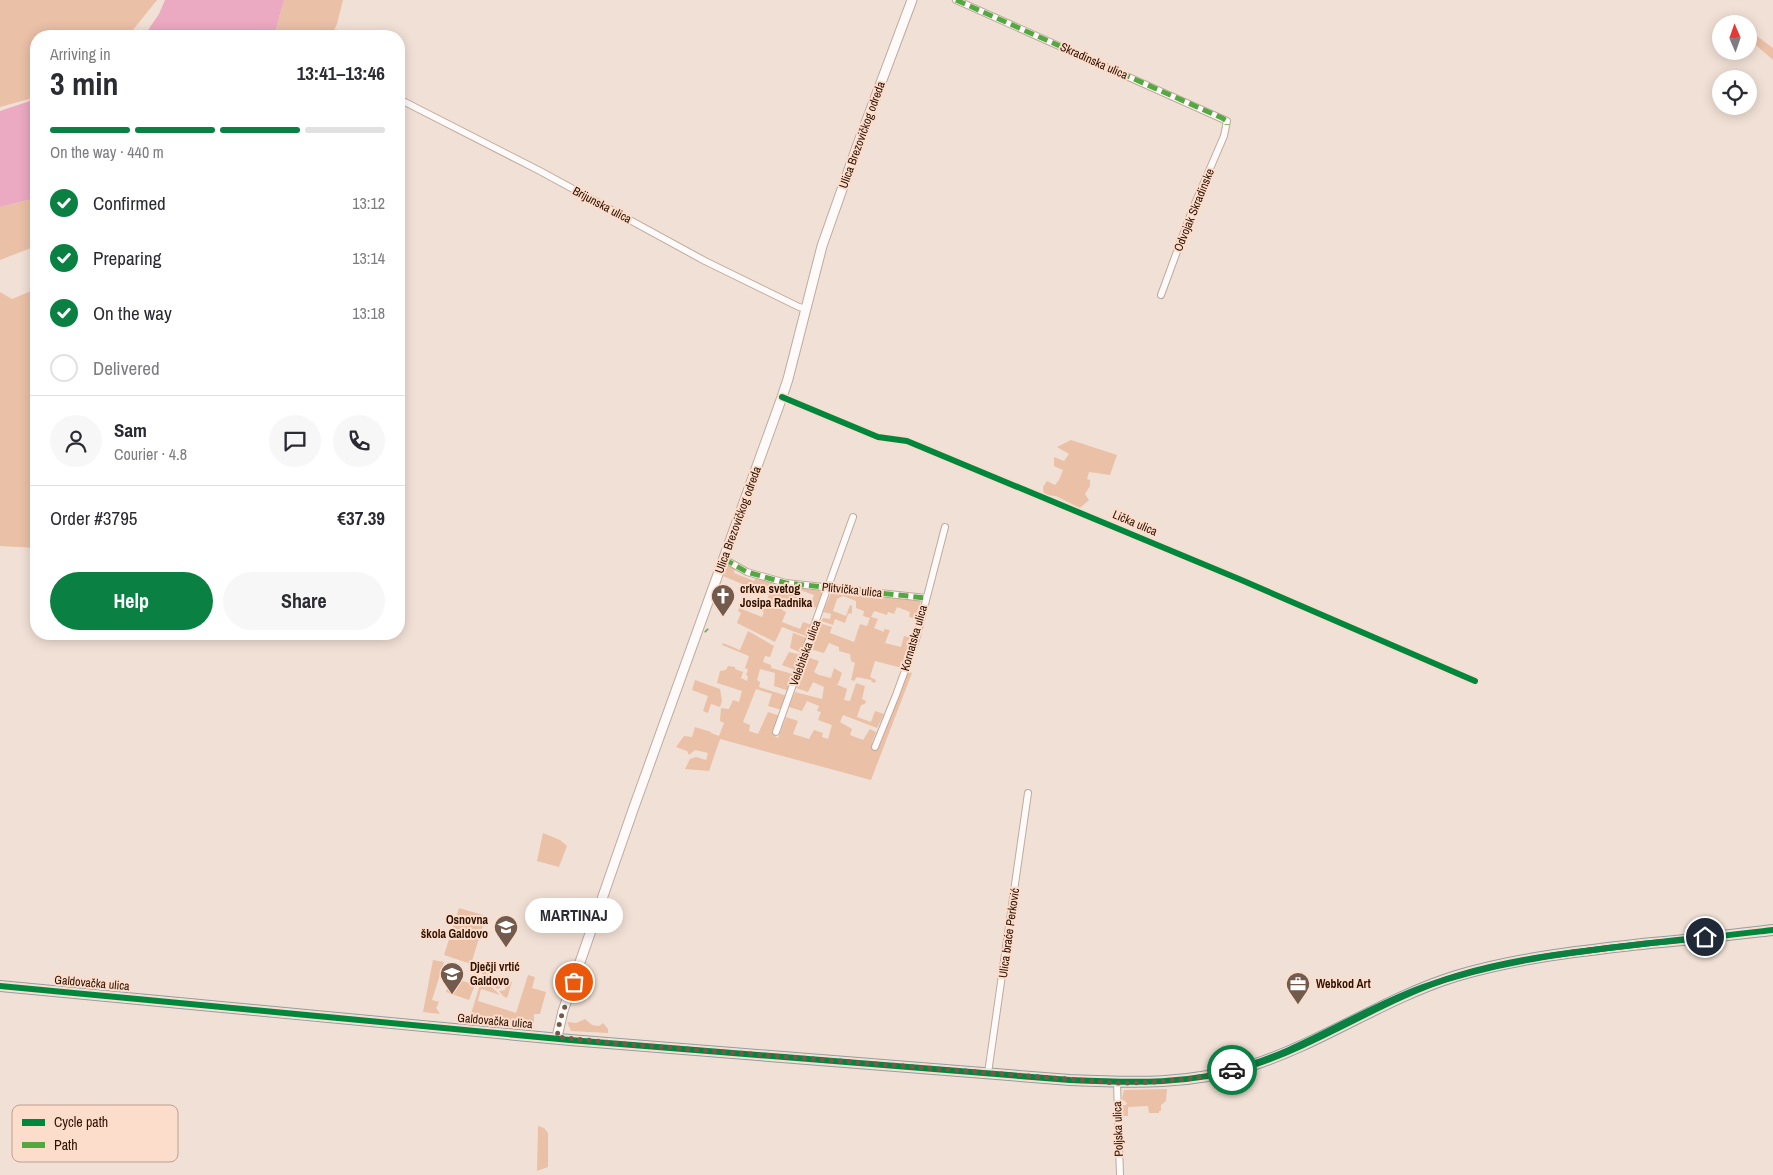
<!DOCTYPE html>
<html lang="en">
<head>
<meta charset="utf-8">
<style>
	body { margin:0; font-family:"Archivo Narrow",sans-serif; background:#f7f7f7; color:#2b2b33; height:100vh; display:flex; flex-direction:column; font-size:19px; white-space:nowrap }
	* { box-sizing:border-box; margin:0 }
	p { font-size:16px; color:#7c7c81 }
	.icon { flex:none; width:28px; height:28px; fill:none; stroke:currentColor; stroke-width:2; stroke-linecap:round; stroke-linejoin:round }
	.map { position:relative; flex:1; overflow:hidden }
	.drawer { position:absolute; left:30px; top:30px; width:375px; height:610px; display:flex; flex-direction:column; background:#fff; border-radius:20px; box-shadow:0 2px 12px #0003 }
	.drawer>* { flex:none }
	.needle { width:32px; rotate:358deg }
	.fabs { position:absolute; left:1712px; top:15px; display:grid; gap:10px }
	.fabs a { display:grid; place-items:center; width:45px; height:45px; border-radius:50%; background:#fff; box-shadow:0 2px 12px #0003; font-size:25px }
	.pin { position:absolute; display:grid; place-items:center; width:42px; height:42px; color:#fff; margin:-21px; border:2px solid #fff; border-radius:50%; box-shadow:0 1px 5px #0007 }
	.courier { position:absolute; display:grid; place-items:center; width:50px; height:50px; margin:-25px; border:4px solid #0b8043; border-radius:50%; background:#fff; color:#222; box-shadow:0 1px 6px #0007 }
	.bubble { position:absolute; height:35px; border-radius:18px; background:#fff; box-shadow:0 2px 12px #0003; font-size:16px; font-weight:700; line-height:35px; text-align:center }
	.overview em { font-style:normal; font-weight:700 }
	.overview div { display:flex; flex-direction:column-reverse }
	.overview { display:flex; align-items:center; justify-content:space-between; height:85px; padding:0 20px }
	h1 { font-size:32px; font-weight:700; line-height:38px }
	.bar { display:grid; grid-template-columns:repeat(4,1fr); gap:8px 5px; align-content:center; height:60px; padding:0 20px }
	.bar i { height:6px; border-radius:4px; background:#e1e1e2 }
	.bar .active { background:#0b8043 }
	.bar p { grid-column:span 4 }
	.line { display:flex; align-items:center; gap:12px; padding:0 20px; border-top:1px solid #e1e1e2 }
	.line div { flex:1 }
	.round { display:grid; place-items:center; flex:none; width:52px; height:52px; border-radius:26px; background:#f7f7f7 }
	ol { padding:0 20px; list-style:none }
	li { display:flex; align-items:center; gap:15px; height:55px }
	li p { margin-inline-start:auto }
	li .icon { padding:5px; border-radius:50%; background:#0b8043; color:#fff; stroke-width:4 }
	li:last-child { color:#7c7c81 }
	li i { width:28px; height:28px; border:2px solid #e1e1e2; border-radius:50% }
	.button { display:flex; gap:10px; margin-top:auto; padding:10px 20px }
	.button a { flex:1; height:58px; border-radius:30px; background:#0b8043; color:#fff; font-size:20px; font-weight:700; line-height:58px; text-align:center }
	.button a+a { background:#f7f7f7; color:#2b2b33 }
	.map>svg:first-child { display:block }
	.green { fill:#eac0a7 }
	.water { fill:#eba9c2 }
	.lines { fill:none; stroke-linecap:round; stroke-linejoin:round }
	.street-casing { stroke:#bfaa9c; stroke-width:8 }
	.secondary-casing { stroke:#bfaa9c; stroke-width:11 }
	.primary-casing { stroke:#969d9d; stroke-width:12 }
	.street { stroke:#fdfaf9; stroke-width:6 }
	.secondary { stroke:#fdfaf9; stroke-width:9 }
	.primary { stroke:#dde4e6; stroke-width:10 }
	.quiet { stroke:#54a840; stroke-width:5; stroke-dasharray:10 5; stroke-linecap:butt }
	.cycleway-casing { stroke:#fcdcca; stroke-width:9 }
	.cycleway { stroke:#00873e; stroke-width:6 }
	.done { stroke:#725a4c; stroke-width:5; stroke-dasharray:0 9 }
	.route { stroke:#0b8043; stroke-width:6 }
	.labels { text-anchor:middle; stroke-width:4; stroke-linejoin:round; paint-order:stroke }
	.street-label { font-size:12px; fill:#2e1202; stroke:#fcdcca }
	.poi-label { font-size:12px; font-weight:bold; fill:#2e1202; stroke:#fcdcca; text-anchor:start }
	.key { fill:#fcdcca; stroke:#be9f8e; stroke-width:1 }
	.key-label { font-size:14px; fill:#2e1202 }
</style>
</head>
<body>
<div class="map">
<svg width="1773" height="1175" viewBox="0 0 1773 1175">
	<rect width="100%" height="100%" fill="#f1e0d5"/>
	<path class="green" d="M0,0H157L128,36H36V97L0,107Z
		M284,0H343L337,24L331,36H274Z
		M1754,34L1773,48V60L1749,39V37Z
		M36,198V246L0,260V207Z
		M36,289V548L0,546V292L12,299Z
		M1071,440L1117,455L1110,475L1089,472L1087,479L1090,480V486L1085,494L1089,500L1080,508L1056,496L1044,495L1043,487L1047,481L1055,485L1059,480L1063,470L1054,466V457L1064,461L1069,454L1057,447Z
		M730,565L735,568L734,573L754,581L757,576L821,590L823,593L818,608L810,606L814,595L800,590L795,602L789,600L788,603L786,600L780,597L777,603L783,605L782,610L786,612L782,622L800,629L803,622L812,625L808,637L782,627L775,642L737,623L741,613L738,611L739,608L762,617L764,612L759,610L764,601L766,602L769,595L723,576L725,567Z
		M832,591L864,593L920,601L921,607L918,619L909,617L910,612L897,607L894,614L888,612L887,615L874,611L871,617L878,619L874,628L884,632V629L890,630L885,643L901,647L904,636L912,638L902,668L875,661L870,677L876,680L875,683L872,682L871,680L857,677L854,681L851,680L855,663L851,661L850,654L839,651V647L829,643L824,653L810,649L819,623L832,627L830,633L854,642L860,624L867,626L870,618L863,616L864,611L856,608V601L843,596L837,599L833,611L846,616L850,605L852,606V613L848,614L845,623L835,619L833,625L821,621L823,618L830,619L831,614L823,612Z
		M748,631L774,646L770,657L765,656L763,662L771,665V668L793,674L794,676L789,691L774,686L775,673L760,669L757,680L760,682L759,687L787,696L782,710L768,706L772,694L756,689L743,722L750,725L749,731L758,734L768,712L780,716L772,734L778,738L786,717L798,721L793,734L809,739L814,730L823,733L822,737L828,739L832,725L818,720L821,712L817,711L819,706L807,701L802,711L789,707L795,692L822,699L824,687L813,682L808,692L796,688L807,657L819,661L814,672L819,675L831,678L834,668L842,673L838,684H836L847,689L844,700L850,701L856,683L865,686L862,699L866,701L865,704L861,705L857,717L871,722L875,711L884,714L877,728L843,715L840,722L852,729L850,735L863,740L870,729L876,732L872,743L876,746L907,671L912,673L871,780L720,739L709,771L685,769L690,759L696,757L706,760L708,753L695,750L689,755L687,751L676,747L684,736L692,737L695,727L711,732V733L719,736L724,723L720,721L721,708L729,709L733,700L739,702L742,691L717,683L720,671L726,670L728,666L735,667V669L743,672L741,678L747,681L748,676L746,675L748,670L745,668L749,656L722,645L723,643L740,650Z
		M793,633L807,638L802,653L790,648Z
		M789,652L801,655L795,670L782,665Z
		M695,680L720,689L722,701L720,707L711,704L708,713L703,711L708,696L692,690Z
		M543,833L560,840L567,846L559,867L537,861Z
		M459,908L486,916L471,964L444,955Z
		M433,960L444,962L432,1000L439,1002L436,1008L440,1014L423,1012Z
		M487,960L490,961L486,974L512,982L507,998L503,996L499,991L505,990L506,986L502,985L500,988L497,989L482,974Z
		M528,975L535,977L532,988L546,992L540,1014H534V1023L470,1017L482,978L500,995L481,989L478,1001L516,1013Z
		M451,977L475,985L469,1000L446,992Z
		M585,1019L592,1025L599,1026L603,1023L608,1029V1033L571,1031L567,1022L576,1023Z
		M1167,1089L1166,1101L1161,1105V1111H1159V1113H1149L1148,1106L1128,1107V1116H1122V1105H1126L1127,1103L1122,1099L1124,1090Z
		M538,1126L544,1128L548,1133V1167L537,1171Z"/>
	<path class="water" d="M165,0H284L274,36H144L159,14Z
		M36,99V198L0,207V111Z"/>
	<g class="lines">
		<g class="street-casing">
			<path id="street" d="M956,0L1227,121L1224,136L1193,208L1161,295
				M399,99L540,171L705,261L799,307L806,309
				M782,397L878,437L907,441L1239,579L1475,681
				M724,559L747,572L786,583L926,598
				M776,732L853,517
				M875,747L896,695L915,643L945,527
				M988,1073L1028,793
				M1117,1083L1120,1175"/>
		</g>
		<g class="secondary-casing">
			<path id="secondary" d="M557,1037L563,1011L634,807L782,397L788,379L822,246L858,144L912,0"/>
		</g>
		<g class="primary-casing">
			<path id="primary" d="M0,986L570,1040L1070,1080C1135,1083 1190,1085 1253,1065C1323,1042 1385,998 1456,976C1516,958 1580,951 1642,944C1686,940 1729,935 1773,930"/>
		</g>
		<use href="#street" class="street"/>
		<use href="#secondary" class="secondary"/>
		<use href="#primary" class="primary"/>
		<path class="quiet" d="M956,0L1222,118L1227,121V125
			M724,559L747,572L786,583L926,598
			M706,630L707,631"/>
		<g class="cycleway-casing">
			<path id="cycleway" d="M782,397L878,437L907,441L1239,579L1475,681
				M0,986L570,1040L1070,1080C1135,1083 1190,1085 1253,1065C1323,1042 1385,998 1456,976C1516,958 1580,951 1642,944C1686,940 1729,935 1773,930"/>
		</g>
		<use href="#cycleway" class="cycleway"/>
	</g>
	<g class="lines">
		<path class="done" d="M574,982L560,1020L557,1037L624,1044L1117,1083C1156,1083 1194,1080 1232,1070"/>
		<path class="route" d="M1232,1070C1300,1053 1357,1011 1423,987C1513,955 1610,948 1705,937"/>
	</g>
	<defs>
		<g id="church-pin" transform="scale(1.25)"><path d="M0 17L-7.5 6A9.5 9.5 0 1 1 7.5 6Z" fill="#725a4c" stroke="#fcdcca"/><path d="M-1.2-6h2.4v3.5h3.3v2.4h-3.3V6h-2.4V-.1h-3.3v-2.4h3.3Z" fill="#fff"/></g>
		<g id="school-pin" transform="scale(1.25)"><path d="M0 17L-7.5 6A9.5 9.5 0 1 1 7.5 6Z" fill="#725a4c" stroke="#fcdcca"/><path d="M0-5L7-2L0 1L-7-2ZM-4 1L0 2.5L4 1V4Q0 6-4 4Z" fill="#fff"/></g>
		<g id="office-pin" transform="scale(1.25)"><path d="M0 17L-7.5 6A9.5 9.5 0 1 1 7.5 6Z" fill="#725a4c" stroke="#fcdcca"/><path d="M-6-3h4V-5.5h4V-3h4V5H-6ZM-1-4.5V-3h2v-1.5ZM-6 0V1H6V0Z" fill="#fff"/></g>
	</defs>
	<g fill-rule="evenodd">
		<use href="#church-pin" x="723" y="596"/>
		<use href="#school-pin" x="506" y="927"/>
		<use href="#school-pin" x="452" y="974"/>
		<use href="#office-pin" x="1298" y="984"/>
	</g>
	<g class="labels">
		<g class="street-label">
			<text transform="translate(1094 61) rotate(24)" y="4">Skradinska ulica</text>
			<text transform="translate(862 135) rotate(-70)" y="4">Ulica Brezovičkog odreda</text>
			<text transform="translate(602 205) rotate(28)" y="4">Brijunska ulica</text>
			<text transform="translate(1194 210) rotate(-68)" y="4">Odvojak Skradinske</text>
			<text transform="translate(738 520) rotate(-70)" y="4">Ulica Brezovičkog odreda</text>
			<text transform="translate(1135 523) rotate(23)" y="4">Lička ulica</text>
			<text transform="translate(852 590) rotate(6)" y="4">Plitvička ulica</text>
			<text transform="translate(914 638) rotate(-74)" y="4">Kornatska ulica</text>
			<text transform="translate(805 653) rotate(-70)" y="4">Velebitska ulica</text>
			<text transform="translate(1009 933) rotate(-82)" y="4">Ulica braće Perković</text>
			<text transform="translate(92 983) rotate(5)" y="4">Galdovačka ulica</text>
			<text transform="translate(495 1021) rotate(5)" y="4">Galdovačka ulica</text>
			<text transform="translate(1118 1129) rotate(-92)" y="4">Poljska ulica</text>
		</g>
		<g class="poi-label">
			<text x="740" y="593">crkva svetog<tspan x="740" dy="14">Josipa Radnika</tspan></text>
			<text x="488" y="924" text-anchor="end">Osnovna<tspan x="488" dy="14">škola Galdovo</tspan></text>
			<text x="470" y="971">Dječji vrtić<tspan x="470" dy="14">Galdovo</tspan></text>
			<text x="1316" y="988">Webkod Art</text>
		</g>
	</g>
	<rect x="12" y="1105" width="166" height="57" rx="8" class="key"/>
	<rect x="22" y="1119" width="23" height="7" fill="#00873e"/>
	<rect x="22" y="1142" width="23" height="6" fill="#54a840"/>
	<g class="key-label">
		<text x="54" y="1127">Cycle path</text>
		<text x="54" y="1150">Path</text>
	</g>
</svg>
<div class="fabs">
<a><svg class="needle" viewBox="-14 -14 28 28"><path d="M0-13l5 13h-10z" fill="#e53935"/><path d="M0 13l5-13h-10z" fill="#7c7c81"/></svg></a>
<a><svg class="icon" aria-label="locate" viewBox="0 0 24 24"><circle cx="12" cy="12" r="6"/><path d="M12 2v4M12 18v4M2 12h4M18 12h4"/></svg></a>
</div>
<div class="pin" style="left:574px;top:982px;background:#ea580c"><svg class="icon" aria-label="bag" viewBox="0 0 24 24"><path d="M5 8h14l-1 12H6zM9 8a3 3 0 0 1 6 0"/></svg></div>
<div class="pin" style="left:1705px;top:937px;background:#1f2937"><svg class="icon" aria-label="home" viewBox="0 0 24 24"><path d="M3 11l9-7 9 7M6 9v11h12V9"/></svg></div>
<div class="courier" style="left:1232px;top:1070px"><svg class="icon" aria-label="car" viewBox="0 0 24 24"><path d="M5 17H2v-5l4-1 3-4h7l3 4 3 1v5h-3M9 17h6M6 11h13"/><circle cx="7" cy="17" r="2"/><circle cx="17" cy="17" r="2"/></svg></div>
<div class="bubble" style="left:525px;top:898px;width:98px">MARTINAJ</div>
<section class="drawer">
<div class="overview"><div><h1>3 min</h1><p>Arriving in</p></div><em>13:41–13:46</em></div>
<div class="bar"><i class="active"></i><i class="active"></i><i class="active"></i><i></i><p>On the way · 440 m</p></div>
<ol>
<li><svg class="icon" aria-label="check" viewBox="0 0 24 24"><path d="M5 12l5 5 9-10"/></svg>Confirmed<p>13:12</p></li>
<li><svg class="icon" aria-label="check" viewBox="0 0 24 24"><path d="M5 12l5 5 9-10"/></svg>Preparing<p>13:14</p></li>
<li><svg class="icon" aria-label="check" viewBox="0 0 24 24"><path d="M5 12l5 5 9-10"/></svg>On the way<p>13:18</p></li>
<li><i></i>Delivered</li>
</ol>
<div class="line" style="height:90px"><a class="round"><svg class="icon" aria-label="person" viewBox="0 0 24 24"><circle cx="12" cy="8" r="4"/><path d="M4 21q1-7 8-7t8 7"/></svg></a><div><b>Sam</b><p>Courier · 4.8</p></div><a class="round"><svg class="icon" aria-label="chat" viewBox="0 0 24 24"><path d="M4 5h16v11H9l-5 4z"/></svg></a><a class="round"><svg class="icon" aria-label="phone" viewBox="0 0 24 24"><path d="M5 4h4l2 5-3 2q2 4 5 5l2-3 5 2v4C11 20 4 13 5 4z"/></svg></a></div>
<div class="line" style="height:65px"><div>Order #3795</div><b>€37.39</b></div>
<div class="button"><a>Help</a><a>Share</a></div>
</section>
</div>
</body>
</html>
